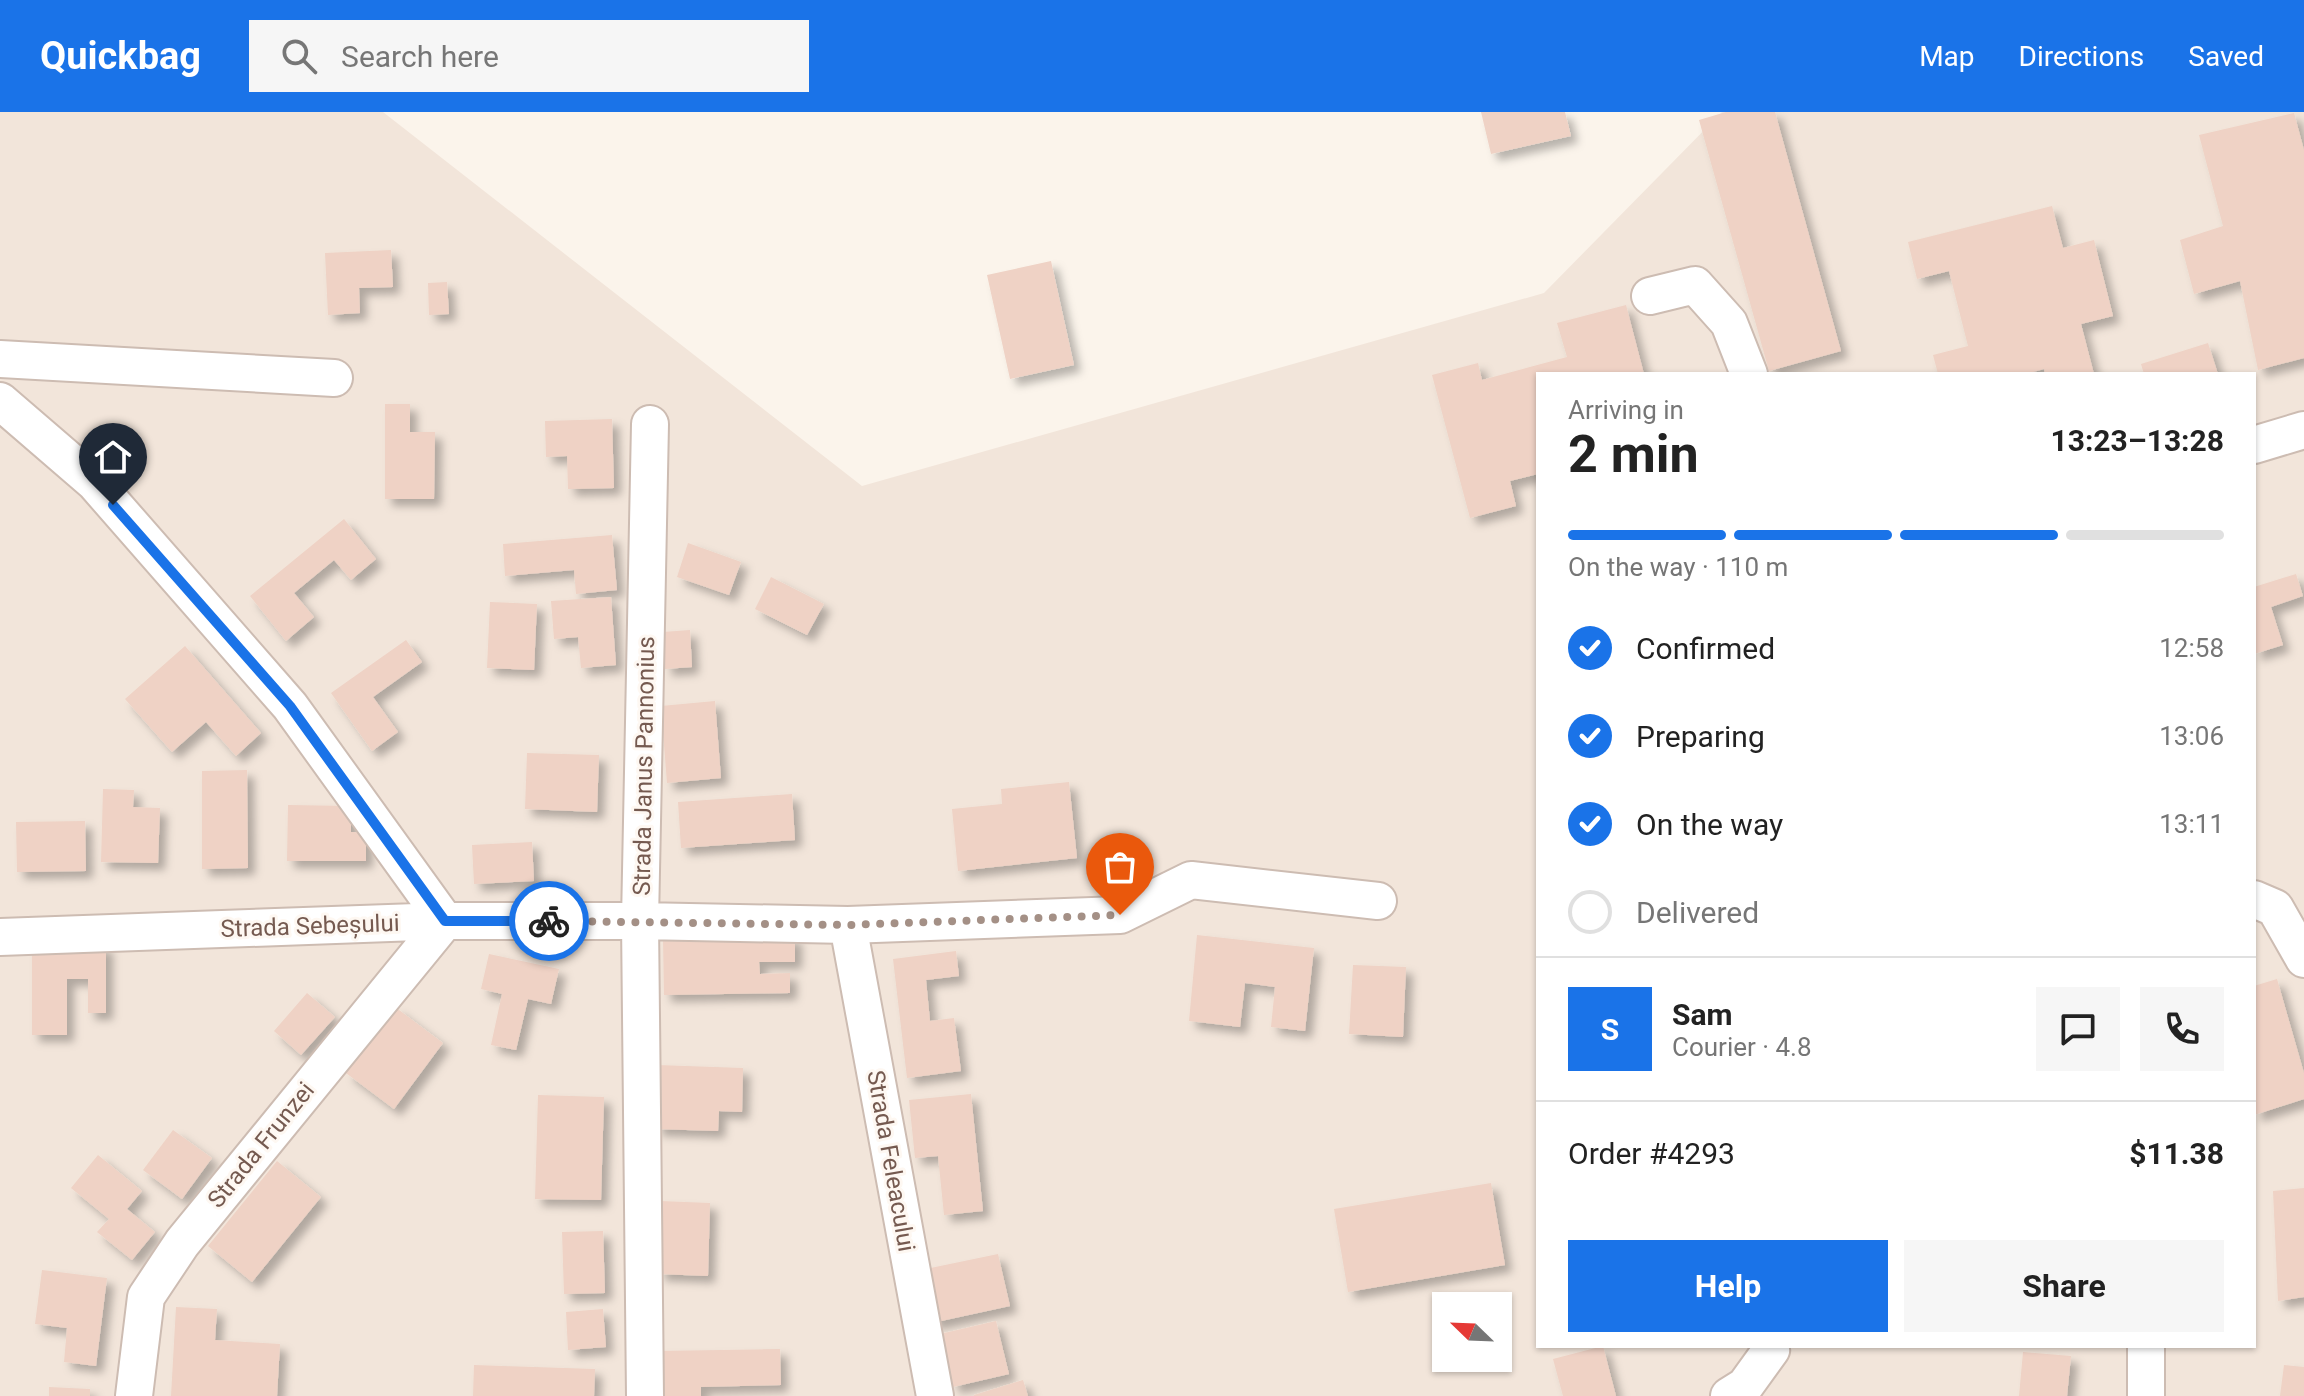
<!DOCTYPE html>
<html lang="en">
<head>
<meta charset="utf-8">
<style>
	body { margin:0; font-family:Roboto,sans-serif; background:#f6f6f6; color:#222; height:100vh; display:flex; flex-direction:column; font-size:30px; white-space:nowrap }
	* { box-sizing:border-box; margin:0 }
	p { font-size:26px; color:#767676 }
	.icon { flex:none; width:44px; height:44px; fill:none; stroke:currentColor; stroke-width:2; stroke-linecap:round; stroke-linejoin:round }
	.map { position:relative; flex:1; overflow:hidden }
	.side { position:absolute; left:1536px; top:260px; width:720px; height:976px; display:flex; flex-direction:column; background:#fff; border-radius:0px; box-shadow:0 2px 6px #0004 }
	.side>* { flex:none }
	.needle { width:52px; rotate:293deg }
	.fabs { position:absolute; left:1432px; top:1180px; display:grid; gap:16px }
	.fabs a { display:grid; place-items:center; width:80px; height:80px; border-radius:0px; background:#fff; box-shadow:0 2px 6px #0004; font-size:40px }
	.pin { position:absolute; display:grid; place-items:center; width:68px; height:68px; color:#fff; margin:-82px -34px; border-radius:50% 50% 50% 0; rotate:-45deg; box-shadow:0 0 8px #0007 }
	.pin .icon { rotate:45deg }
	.courier { position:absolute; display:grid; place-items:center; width:80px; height:80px; margin:-40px; border:6px solid #1a73e8; border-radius:50%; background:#fff; color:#222; box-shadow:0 2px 10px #0007 }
	.overview em { font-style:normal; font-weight:700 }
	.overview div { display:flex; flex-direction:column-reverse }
	.overview { display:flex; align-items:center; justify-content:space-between; height:136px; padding:0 32px }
	h1 { font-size:52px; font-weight:700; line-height:60px }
	.bar { display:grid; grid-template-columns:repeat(4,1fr); gap:12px 8px; align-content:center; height:96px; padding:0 32px }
	.bar i { height:10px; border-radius:6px; background:#e0e0e0 }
	.bar .selected { background:#1a73e8 }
	.bar p { grid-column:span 4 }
	.line { display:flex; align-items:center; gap:20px; padding:0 32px; border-top:2px solid #e0e0e0 }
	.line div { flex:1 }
	.round { display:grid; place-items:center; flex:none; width:84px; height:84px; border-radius:0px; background:#f6f6f6 }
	ol { padding:0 32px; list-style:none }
	li { display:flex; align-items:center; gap:24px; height:88px }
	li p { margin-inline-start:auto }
	li .icon { padding:8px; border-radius:50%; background:#1a73e8; color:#fff; stroke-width:4 }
	li:last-child { color:#767676 }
	li i { width:44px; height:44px; border:4px solid #e0e0e0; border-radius:50% }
	.cta { display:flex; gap:16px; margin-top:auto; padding:16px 32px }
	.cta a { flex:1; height:92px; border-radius:0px; background:#1a73e8; color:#fff; font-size:32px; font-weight:700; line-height:92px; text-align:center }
	.cta a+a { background:#f6f6f6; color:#222 }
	header { display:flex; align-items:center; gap:48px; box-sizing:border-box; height:112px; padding:0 40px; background:#1a73e8; color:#fff }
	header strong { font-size:38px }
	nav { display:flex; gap:44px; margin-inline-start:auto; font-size:28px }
	.search { width:560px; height:72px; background:#f6f6f6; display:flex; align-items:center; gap:20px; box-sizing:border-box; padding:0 28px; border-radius:0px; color:#767676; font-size:30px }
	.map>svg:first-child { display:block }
	.residential { fill:#f2e5da; fill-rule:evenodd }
	.building { fill:#efd2c5; filter:url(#shadow) }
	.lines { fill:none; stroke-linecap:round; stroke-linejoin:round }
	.minor-casing { stroke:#cdbcb2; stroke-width:40 }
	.minor { stroke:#fff; stroke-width:36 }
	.done { stroke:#a49086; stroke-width:8; stroke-dasharray:0 14.4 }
	.route { stroke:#1a73e8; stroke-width:10 }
	.labels { text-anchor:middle; stroke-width:6; stroke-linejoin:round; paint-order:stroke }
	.street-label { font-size:24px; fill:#755a50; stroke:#fef8f2 }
</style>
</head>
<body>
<header>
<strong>Quickbag</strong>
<div class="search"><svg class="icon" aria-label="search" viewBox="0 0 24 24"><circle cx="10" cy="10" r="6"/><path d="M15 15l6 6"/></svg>Search here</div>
<nav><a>Map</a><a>Directions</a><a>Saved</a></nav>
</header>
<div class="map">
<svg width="2304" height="1284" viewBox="0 0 2304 1284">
	<defs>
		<filter id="shadow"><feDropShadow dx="7" dy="7" stdDeviation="4" flood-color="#0004"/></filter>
	</defs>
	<rect width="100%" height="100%" fill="#fbf4eb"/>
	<path class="residential" d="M0,0H383L862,374L1544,181L1722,0H2304V1284H0ZM1538,262H2254V1234H1538ZM1446,1194H1498V1246H1446Z"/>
	<path class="building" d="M1481,0H1565L1571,24L1491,42Z
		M1726,0H1775L1841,239L1769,259L1699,8Z
		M2294,1L2304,38V246L2258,258L2240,169L2194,182L2180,128L2223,114L2199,23Z
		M2052,94L2063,136L2094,128L2113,204L2081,212L2094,262H2045L2044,257L2026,262H1938L1933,243L1968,234L1949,159L1917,167L1908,130Z
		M391,138L393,175L359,176L360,201L328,203L325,141Z
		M1051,149L1074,253L1010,267L987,163Z
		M447,170L449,202L429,203L428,171Z
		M1626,193L1644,262H1538V362L1510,369L1516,394L1470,406L1432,263L1478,251L1482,268L1567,245L1557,211Z
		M2208,231L2218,262H2144L2141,252Z
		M385,292H410V320H435L434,387H385Z
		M612,307L614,376L568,377L567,344L546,345L545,309Z
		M344,407L376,447L351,468L334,448L294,481L314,505L286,529L250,484Z
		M612,423L617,478L576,482L574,458L505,464L503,432Z
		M688,431L741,450L729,483L677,465Z
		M2296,462L2303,484L2271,495L2283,533L2254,542V475Z
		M771,465L824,492L807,523L755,497Z
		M611,485L616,553L581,556L578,525L554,527L551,489Z
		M490,490L537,492L534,558L487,556Z
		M690,518L692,555L665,557L663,520Z
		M406,528L422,550L373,585L398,620L372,639L331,581Z
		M185,534L261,621L236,644L206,610L172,640L125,587Z
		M715,589L721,666L667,671L661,594Z
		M527,641L599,643L597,700L525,697Z
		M247,658L248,756L202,757V659Z
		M1069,670L1077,746L958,759L952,697L1002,692L1001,677Z
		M103,677L134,678L133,695L160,696L158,751L101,750Z
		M792,682L795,728L681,736L678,690Z
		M288,693L351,694V720H366V749H287Z
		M85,709L86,759L17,760L16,710Z
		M532,730L534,769L474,772L472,733Z
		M1197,823L1314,836L1305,919L1271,915L1275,875L1245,871L1240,915L1189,909Z
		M795,824V850H759L760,862L790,861V881L664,883L663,826Z
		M32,833H106V901H88V867H67V923H32Z
		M956,839L959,864L926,868L930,909L954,906L961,959L907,966L893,847Z
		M489,842L559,857L551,892L528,887L516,938L491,933L502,882L481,877Z
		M1353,853L1406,855L1403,925L1349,922Z
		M2277,867L2304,961V987L2254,1003V874Z
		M307,881L335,905L301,943L274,919Z
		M395,895L443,931L394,997L346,961Z
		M657,953L743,956L742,1000L719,999L718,1019L655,1017Z
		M971,982L983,1099L944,1103L938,1044L915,1046L909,988Z
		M538,983L604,985L601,1088L535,1087Z
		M173,1018L212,1046L182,1087L143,1058Z
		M98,1043L142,1079L127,1097L155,1120L132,1148L97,1120L109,1107L71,1076Z
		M277,1049L321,1085L252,1170L208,1134Z
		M1491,1071L1505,1153L1348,1180L1334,1097Z
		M2304,1076V1185L2278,1189L2273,1079Z
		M660,1089L710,1091L708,1164L658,1162Z
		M603,1119L605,1181L564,1182L562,1120Z
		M998,1142L1010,1194L932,1211L921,1158Z
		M42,1158L107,1166L96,1254L64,1250L67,1216L35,1212Z
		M176,1195L217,1197L215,1228L280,1232L277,1284H171Z
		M603,1197L606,1235L568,1238L566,1200Z
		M996,1209L1009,1262L953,1275L940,1222Z
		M1603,1234L1616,1284H1563L1553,1247Z
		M780,1237L781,1273L701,1275V1284H658L657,1239Z
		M2023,1240L2071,1244L2067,1284H2019Z
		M474,1253L595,1257L594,1284H473Z
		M2284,1253L2304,1255V1284H2280Z
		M1023,1268L1028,1284H974V1283Z
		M49,1275L90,1277V1284H49Z"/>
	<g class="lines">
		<g class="minor-casing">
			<path id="minor" d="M1650,184L1695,173L1729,211L1749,262
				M0,247L334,266
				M0,289L94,370L290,594L445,809L182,1131L146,1185L134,1284
				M2254,333L2304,318
				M2254,787L2275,796L2304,847
				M848,813L935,1284
				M0,825L445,809H640L848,813L1120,803L1191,768L1378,789
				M645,1284L640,809L650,312
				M1729,1284L1745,1274L1771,1238L1769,1234
				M2146,1284V1234"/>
		</g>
		<use href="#minor" class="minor"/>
	</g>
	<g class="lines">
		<path class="done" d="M549,809L848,813L1120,803"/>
		<path class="route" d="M113,393L290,594L445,809H549"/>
	</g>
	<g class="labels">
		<g class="street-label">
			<text transform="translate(644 654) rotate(-89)" y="8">Strada Janus Pannonius</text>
			<text transform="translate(310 814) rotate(-2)" y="8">Strada Sebeșului</text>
			<text transform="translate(261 1033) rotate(-51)" y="8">Strada Frunzei</text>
			<text transform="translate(891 1049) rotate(80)" y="8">Strada Feleacului</text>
		</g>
	</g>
</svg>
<div class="fabs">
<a><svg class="needle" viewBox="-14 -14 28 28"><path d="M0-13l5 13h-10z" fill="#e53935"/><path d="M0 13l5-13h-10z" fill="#767676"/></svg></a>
</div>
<div class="pin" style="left:1120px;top:803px;background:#ea580c"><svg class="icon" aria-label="bag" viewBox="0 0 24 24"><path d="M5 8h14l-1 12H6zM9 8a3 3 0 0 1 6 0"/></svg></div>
<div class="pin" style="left:113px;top:393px;background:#1f2937"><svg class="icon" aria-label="home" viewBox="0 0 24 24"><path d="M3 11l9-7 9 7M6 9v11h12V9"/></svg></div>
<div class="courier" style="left:549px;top:809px"><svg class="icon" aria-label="bike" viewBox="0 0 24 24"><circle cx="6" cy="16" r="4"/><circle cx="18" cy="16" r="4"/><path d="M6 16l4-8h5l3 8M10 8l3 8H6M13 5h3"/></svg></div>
<section class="side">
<div class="overview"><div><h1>2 min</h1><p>Arriving in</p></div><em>13:23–13:28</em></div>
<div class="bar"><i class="selected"></i><i class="selected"></i><i class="selected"></i><i></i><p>On the way · 110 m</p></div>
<ol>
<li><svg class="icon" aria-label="check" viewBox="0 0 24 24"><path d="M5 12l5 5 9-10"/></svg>Confirmed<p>12:58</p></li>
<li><svg class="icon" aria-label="check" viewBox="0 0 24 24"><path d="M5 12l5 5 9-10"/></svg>Preparing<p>13:06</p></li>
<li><svg class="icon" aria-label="check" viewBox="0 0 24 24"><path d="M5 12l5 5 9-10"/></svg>On the way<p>13:11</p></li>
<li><i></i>Delivered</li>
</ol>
<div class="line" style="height:144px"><b class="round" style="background:#1a73e8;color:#fff">S</b><div><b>Sam</b><p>Courier · 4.8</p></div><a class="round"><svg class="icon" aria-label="chat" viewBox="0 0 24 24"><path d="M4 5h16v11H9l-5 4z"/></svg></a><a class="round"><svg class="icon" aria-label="phone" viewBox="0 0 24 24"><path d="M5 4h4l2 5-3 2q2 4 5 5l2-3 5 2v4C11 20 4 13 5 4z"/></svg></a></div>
<div class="line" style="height:104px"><div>Order #4293</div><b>$11.38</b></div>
<div class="cta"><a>Help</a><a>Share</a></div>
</section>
</div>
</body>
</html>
